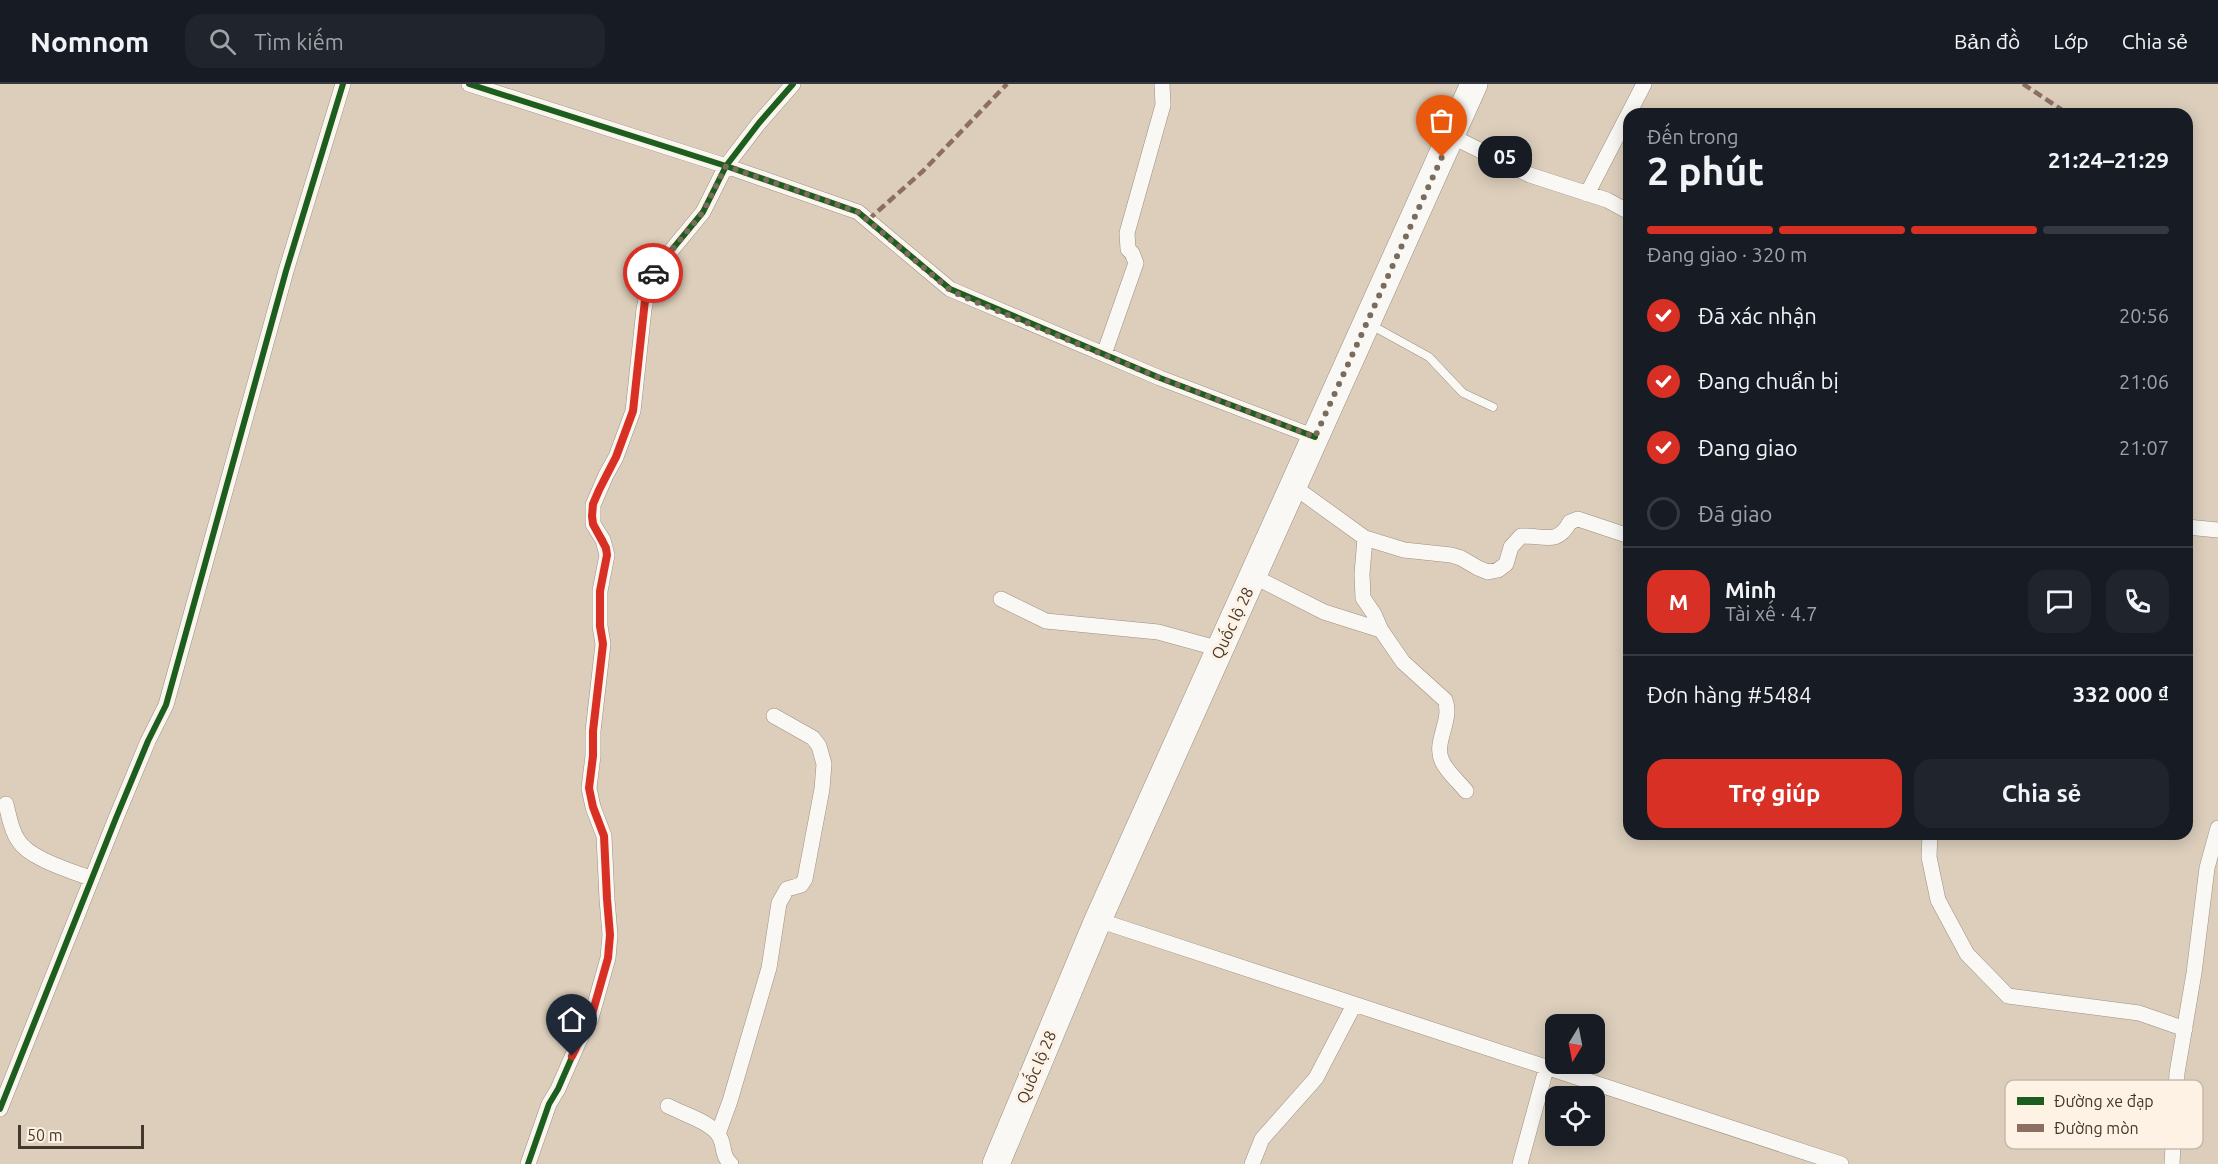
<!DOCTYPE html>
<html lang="vi">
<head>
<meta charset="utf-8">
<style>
	body { margin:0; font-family:Ubuntu,sans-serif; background:#20242c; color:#f1f3f6; height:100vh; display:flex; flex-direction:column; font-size:22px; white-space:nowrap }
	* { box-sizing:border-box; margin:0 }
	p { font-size:20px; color:#9ea1a6 }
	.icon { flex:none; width:33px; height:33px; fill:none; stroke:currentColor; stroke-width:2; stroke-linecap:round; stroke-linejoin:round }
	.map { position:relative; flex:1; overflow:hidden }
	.details { position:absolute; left:1623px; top:24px; width:570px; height:732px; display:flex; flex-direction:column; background:#171b24; border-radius:18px; box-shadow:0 3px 15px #0003 }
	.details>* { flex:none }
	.needle { width:39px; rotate:190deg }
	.fabs { position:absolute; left:1545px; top:930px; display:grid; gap:12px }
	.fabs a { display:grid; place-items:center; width:60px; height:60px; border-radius:12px; background:#171b24; box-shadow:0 3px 15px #0003; font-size:30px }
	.scale { position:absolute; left:18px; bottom:15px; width:126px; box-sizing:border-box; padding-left:6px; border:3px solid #43382b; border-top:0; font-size:16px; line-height:21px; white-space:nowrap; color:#43382b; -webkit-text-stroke:4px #fef2e5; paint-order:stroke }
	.pin { position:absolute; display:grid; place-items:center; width:51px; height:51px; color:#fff; margin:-62px -26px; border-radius:50% 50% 50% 0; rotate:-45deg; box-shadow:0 0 6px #0007 }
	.pin .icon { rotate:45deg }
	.courier { position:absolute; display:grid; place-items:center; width:60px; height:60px; margin:-30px; border:4px solid #d93025; border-radius:50%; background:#fff; color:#222; box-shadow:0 2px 8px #0007 }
	.bubble { position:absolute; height:42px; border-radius:18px; background:#171b24; box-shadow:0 3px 15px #0003; font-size:20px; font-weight:600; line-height:42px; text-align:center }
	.overview em { font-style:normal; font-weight:600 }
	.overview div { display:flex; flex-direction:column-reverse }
	.overview { display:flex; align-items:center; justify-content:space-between; height:102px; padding:0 24px }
	h1 { font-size:39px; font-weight:600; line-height:45px }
	.bar { display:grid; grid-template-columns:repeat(4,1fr); gap:9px 6px; align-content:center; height:72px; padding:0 24px }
	.bar i { height:8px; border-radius:4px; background:#363941 }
	.bar .active { background:#d93025 }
	.bar p { grid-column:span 4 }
	.line { display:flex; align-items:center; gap:15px; padding:0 24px; border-top:2px solid #363941 }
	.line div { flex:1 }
	.round { display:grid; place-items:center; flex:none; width:63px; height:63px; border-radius:18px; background:#20242c }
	ol { padding:0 24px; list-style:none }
	li { display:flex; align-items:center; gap:18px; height:66px }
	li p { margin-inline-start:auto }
	li .icon { padding:6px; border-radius:50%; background:#d93025; color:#fff; stroke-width:4 }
	li:last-child { color:#9ea1a6 }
	li i { width:33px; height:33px; border:3px solid #363941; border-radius:50% }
	.primary-button { display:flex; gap:12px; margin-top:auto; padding:12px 24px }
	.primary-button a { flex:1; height:69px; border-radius:18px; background:#d93025; color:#fff; font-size:24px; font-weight:600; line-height:69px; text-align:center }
	.primary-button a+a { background:#20242c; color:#f1f3f6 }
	header { display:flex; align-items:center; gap:36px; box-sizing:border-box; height:84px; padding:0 30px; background:#171b24; border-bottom:2px solid #363941 }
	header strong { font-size:28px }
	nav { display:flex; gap:33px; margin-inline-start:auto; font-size:21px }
	.search { width:420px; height:54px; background:#20242c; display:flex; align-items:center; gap:15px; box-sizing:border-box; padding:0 21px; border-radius:18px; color:#9ea1a6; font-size:22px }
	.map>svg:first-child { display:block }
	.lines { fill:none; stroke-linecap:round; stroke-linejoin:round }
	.lane-casing { stroke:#9b9082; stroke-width:9 }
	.street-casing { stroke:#9b9082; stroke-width:16 }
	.highway-casing { stroke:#9b9082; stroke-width:28 }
	.lane { stroke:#faf8f5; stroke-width:8 }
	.street { stroke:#faf8f5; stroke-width:15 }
	.highway { stroke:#faf8f5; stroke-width:27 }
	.quiet { stroke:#8d6e63; stroke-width:4.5; stroke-dasharray:9 4.5; stroke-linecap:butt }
	.cycleway-casing { stroke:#fef2e5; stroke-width:10 }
	.cycleway { stroke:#1b5e20; stroke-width:6 }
	.done { stroke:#796c5d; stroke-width:6; stroke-dasharray:0 10.8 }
	.route { stroke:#d93025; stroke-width:8 }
	.labels { text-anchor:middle; stroke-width:6; stroke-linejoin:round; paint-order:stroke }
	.street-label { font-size:16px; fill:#43382b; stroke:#fef2e5 }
	.key { fill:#fef2e5; stroke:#c6baad; stroke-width:1.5 }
	.key-label { font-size:16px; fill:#43382b }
</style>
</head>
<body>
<header>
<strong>Nomnom</strong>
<div class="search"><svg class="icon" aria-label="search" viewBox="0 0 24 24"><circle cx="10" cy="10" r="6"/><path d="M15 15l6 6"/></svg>Tìm kiếm</div>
<nav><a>Bản đồ</a><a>Lớp</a><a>Chia sẻ</a></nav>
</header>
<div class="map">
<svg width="2218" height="1080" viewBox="0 0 2218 1080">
	<rect width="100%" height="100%" fill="#dccebb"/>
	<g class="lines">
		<g class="lane-casing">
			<path id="lane" d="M1371,241L1429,273L1463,309L1493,323"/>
		</g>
		<g class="street-casing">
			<path id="street" d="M469,0L726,82L858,128L950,205L1160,294L1315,353
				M1451,52L1530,91L1607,116L1629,128
				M1587,110L1644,0
				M1104,270L1136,179L1132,169L1128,165L1127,149L1163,21L1162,0
				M1293,402L1365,454L1404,466L1451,471L1461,474L1478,484L1488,488L1498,486L1506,480L1511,463L1521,452C1544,451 1557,462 1570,438L1578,435L1629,452
				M2187,443L2218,446
				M1365,454L1362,490L1363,514L1374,530L1381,546
				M1253,492L1324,528L1381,546L1403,578L1445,616C1453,636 1433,658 1442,677C1447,688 1459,698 1466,707
				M1001,515L1046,537L1158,548L1220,565
				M6,720C9,732 11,746 18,756C29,775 72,787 92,795
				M1930,750L1929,773L1938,816L1967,870L2008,912L2139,929L2185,945
				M1098,836L1841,1080
				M668,1022C683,1030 708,1037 718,1050C726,1061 720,1070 731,1080
				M0,1025L116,734L148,657L166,621L286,187L343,0
				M718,1050L730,1017L769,884L779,819L787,805L801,801L805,795L822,705L824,680L819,662L813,654L774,632
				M528,1080L549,1020L558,1005L579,957L591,934L608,874L610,851L607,815L604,752L593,723L589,704L593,672V647L603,560L600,542V507L607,471L603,456L593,440V421L606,391L616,373L633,327L644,225L651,191L703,128L726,82L759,39L793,0
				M1252,1080L1262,1055L1316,994L1354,921
				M1520,1080L1546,985
				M2172,1080L2177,989L2194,889L2207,784L2218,744"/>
		</g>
		<g class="highway-casing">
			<path id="highway" d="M996,1080L1098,836L1474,0"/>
		</g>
		<use href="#lane" class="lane"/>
		<use href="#street" class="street"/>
		<use href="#highway" class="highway"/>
		<path class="quiet" d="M2023,0L2068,30
			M868,136L923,87L1007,0"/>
		<g class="cycleway-casing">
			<path id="cycleway" d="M469,0L726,82L858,128L950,205L1160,294L1315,353
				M0,1025L116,734L148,657L166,621L286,187L343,0
				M528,1080L549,1020L558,1005L579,957L591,934L608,874L610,851L607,815L604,752L593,723L589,704L593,672V647L603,560L600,542V507L607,471L603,456L593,440V421L606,391L616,373L633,327L644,225L651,191L703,128L726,82L759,39L793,0"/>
		</g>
		<use href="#cycleway" class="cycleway"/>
	</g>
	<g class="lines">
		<path class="done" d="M653,189L703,128L726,82L858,128L950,206L964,213L1160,294L1315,353L1442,73"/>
		<path class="route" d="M572,972L591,934L608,874L610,851L607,815L604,752L593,723L589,704L593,672V647L603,560L600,542V507L607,471L606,464L593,440L592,432L593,420L599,406L616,373L633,327L645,216L653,189"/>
	</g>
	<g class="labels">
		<g class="street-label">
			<text transform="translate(1232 539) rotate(-65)" y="6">Quốc lộ 28</text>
			<text transform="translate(1036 983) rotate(-67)" y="6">Quốc lộ 28</text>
		</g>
	</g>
	<rect x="2005" y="996" width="198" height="69" rx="9" class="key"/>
	<rect x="2017" y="1013" width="27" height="8" fill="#1b5e20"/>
	<rect x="2017" y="1040" width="27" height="8" fill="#8d6e63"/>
	<g class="key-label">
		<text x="2054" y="1023">Đường xe đạp</text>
		<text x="2054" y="1050">Đường mòn</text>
	</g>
</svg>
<div class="fabs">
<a><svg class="needle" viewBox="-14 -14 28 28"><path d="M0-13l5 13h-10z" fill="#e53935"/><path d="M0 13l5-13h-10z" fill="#9ea1a6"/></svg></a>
<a><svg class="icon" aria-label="locate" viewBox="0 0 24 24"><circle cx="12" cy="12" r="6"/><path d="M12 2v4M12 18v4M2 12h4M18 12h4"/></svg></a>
</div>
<div class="scale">50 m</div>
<div class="pin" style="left:1442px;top:73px;background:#ea580c"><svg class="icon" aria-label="bag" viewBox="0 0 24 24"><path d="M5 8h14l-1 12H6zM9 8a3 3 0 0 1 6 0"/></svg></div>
<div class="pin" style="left:572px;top:972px;background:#1f2937"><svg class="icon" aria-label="home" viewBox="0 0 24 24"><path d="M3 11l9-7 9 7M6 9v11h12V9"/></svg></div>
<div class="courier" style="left:653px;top:189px"><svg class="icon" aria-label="car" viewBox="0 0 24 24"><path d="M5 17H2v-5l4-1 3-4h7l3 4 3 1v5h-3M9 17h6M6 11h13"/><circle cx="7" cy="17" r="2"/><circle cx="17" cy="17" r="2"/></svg></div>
<div class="bubble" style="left:1478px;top:52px;width:54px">05</div>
<section class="details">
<div class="overview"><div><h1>2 phút</h1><p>Đến trong</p></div><em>21:24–21:29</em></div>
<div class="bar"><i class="active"></i><i class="active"></i><i class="active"></i><i></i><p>Đang giao · 320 m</p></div>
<ol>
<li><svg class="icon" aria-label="check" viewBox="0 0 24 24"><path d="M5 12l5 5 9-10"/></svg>Đã xác nhận<p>20:56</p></li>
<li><svg class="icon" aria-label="check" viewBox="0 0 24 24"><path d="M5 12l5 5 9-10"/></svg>Đang chuẩn bị<p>21:06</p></li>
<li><svg class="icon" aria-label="check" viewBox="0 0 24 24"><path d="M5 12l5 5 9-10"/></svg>Đang giao<p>21:07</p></li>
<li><i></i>Đã giao</li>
</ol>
<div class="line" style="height:108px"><b class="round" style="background:#d93025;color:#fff">M</b><div><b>Minh</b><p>Tài xế · 4.7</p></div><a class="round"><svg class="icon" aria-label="chat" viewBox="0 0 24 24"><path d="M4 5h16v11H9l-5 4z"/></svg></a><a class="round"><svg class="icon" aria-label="phone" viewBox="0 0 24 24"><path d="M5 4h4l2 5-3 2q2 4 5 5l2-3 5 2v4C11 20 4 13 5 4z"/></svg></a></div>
<div class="line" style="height:78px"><div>Đơn hàng #5484</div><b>332 000 ₫</b></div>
<div class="primary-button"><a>Trợ giúp</a><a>Chia sẻ</a></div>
</section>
</div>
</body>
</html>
